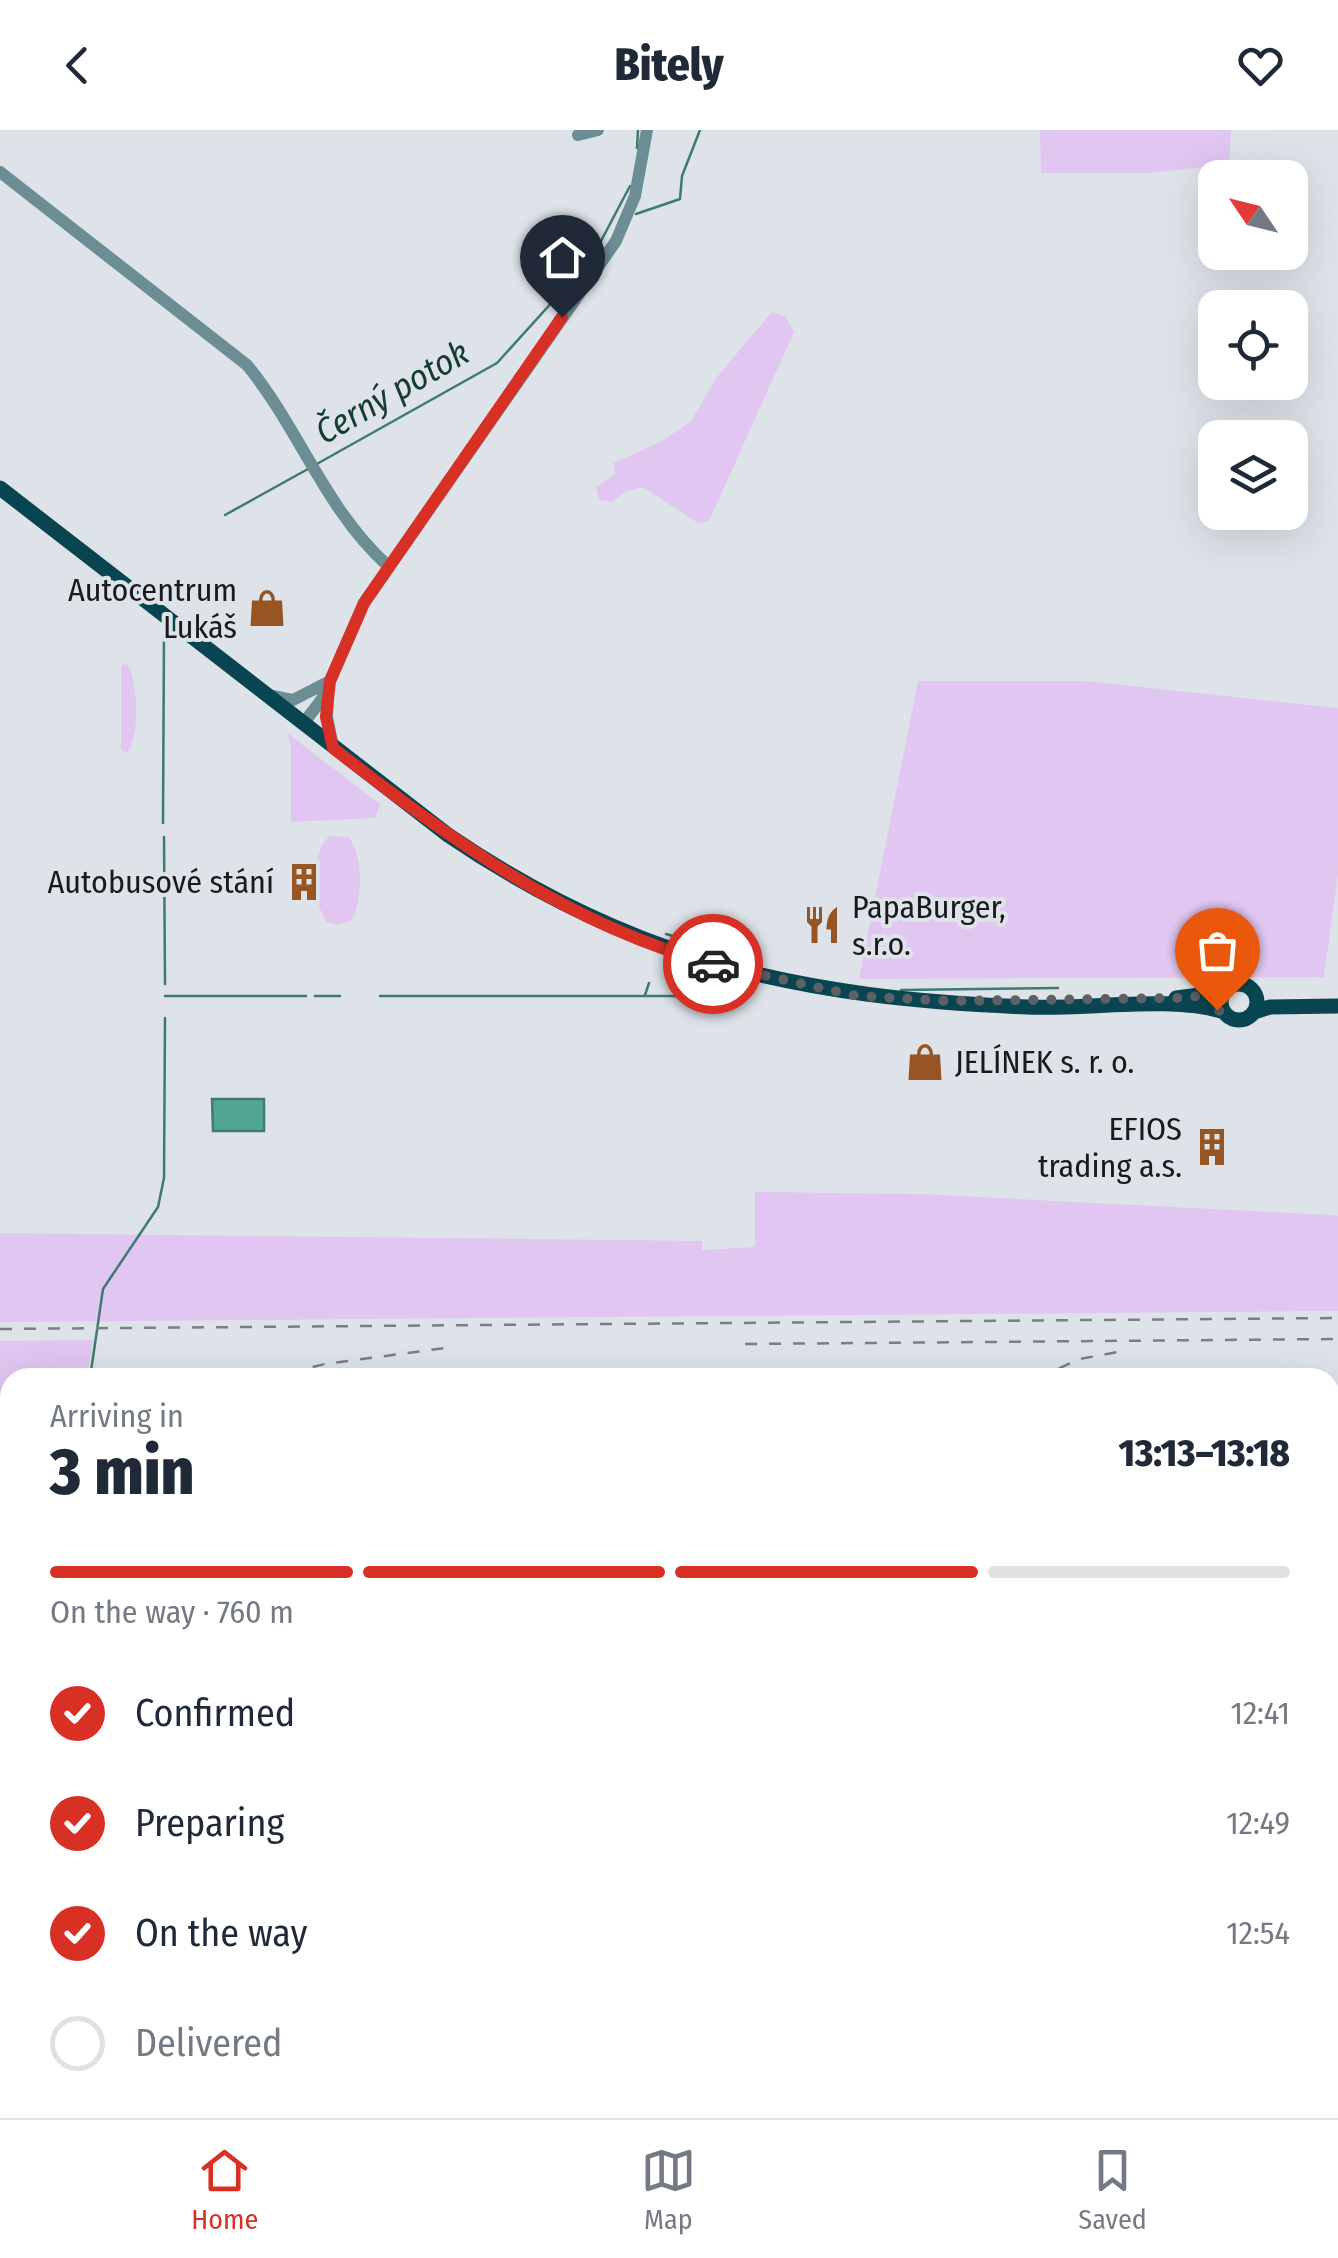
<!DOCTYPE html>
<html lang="en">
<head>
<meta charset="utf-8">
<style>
	body { margin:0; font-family:"Fira Sans Condensed",sans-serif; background:#f2f2f3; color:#1f2937; height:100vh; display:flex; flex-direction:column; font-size:38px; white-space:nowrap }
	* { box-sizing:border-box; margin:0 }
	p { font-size:32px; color:#747a83 }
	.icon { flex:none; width:55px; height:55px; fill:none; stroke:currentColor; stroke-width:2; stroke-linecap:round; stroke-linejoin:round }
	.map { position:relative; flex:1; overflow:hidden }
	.drawer { position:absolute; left:0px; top:1238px; width:1340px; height:752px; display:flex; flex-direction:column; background:#fff; border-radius:30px 30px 0 0; box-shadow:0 10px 40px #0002 }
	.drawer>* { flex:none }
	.needle { width:65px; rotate:305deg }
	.fabs { position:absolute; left:1198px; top:30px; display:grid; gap:20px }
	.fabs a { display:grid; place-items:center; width:110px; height:110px; border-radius:20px; background:#fff; box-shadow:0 10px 40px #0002; font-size:50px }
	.pin { position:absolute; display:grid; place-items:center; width:85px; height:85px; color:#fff; margin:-102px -42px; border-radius:50% 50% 50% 0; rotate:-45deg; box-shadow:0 0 10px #0007 }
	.pin .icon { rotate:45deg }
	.courier { position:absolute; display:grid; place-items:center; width:100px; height:100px; margin:-50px; border:8px solid #d93025; border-radius:50%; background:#fff; color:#222; box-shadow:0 2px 12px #0007 }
	.headline em { font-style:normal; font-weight:800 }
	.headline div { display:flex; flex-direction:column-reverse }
	.headline { display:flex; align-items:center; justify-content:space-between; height:170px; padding:0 50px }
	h1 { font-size:65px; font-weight:800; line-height:75px }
	.bar { display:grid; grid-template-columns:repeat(4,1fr); gap:15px 10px; align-content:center; height:120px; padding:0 50px }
	.bar i { height:12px; border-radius:8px; background:#e0e1e3 }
	.bar .active { background:#d93025 }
	.bar p { grid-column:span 4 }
	ol { padding:0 50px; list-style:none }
	li { display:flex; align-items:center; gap:30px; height:110px }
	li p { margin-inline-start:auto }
	li .icon { padding:10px; border-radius:50%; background:#d93025; color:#fff; stroke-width:4 }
	li:last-child { color:#747a83 }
	li i { width:55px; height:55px; border:5px solid #e0e1e3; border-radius:50% }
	header { display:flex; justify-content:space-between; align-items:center; height:130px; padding:0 50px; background:#fff; font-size:45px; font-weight:800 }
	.dock { display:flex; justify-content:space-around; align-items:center; height:140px; border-top:2px solid #e0e1e3; background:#fff; font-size:28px; color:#747a83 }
	.dock a { display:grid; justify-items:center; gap:5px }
	.dock .active { color:#d93025 }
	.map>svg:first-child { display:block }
	.green { fill:#e0c6f0 }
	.water { fill:#50a594; stroke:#3f7b70; stroke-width:2.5 }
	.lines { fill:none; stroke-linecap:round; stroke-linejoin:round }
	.stream { stroke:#3f7b70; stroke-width:2.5 }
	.minor { stroke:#6c8d94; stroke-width:12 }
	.major { stroke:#094550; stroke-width:15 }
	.rail { stroke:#7b7f83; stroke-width:2.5; stroke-dasharray:12 12; stroke-linecap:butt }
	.done { stroke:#5d6064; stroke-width:10; stroke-dasharray:0 18 }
	.route { stroke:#d93025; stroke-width:12 }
	.labels { text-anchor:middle; stroke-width:8; stroke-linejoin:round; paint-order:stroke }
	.poi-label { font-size:32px; fill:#181a1c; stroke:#dde3e9; text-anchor:end }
	.water-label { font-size:35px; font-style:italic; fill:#143c34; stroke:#dde3e9 }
</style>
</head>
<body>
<header><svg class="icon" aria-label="back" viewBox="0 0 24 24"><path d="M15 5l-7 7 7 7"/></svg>Bitely<svg class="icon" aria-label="heart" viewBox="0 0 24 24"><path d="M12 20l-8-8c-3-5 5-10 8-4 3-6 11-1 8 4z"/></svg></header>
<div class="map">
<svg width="1338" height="1988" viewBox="0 0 1338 1988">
	<rect width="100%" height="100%" fill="#dde3e9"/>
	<path class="green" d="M1040,0H1231L1229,34L1150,43H1041Z
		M772,182L786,187L794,202L709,391L698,393L643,357L627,361L612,372L599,370L596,357L615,344L614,333L664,310L691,291L717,247Z
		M126,533C139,549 140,608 127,623L121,619V536Z
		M918,551H1085L1338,578V743L1324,847L859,849Z
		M287,603L380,674L375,688L291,692V615Z
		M330,706L348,707C364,724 363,772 351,791L337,795L327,792C312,773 310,721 330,706Z
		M755,1062L918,1064L1331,1085L1338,1086V1181L0,1192V1103L702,1111V1120L755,1117Z
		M93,1210L87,1247L10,1248V1287L0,1286V1211Z
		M10,1651V1799L0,1797V1659Z
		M675,1980H761L841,1988H674Z
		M1041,1980H1235L1247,1988H1066Z"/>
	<path class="water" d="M212,969H264V1001H213Z
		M761,1980H1041L1066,1988H841Z"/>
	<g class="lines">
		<path class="stream" d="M637,18L638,0
			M636,84L680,69L682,46L700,0
			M315,335L497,233L592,128L630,56
			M225,385L308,339
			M163,693L164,502
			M164,707L165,854
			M666,804L734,824
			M901,860L1058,858
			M645,865L649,853
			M165,866H306
			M315,866H340
			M380,866H698
			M90,1248L103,1159L158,1077L164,1048L165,888
			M0,1666L10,1661"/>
		<path class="minor" d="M578,5L598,0
			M0,42L247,235C300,300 325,379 388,436
			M328,563L327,587L333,617
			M274,566L293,570L328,552
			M303,594L322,569L364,473L616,111L635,66L647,0
			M1330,1386L1338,1382
			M1330,1523L1338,1537
			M0,1572L10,1569
			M1330,1619L1338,1615
			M656,1988L658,1980"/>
		<path class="major" d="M0,358L448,705C636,833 803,868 1027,877C1084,880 1173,865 1224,882
			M1221 872a18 18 0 1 1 36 0a18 18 0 1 1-36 0Z
			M1176,868L1224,862
			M1254,882L1270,877L1338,876"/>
		<path class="rail" d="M0,1199L1338,1188
			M745,1214L1338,1209
			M266,1248L325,1234L445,1218
			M1037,1248L1080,1229L1123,1221
			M0,1296L10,1297"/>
	</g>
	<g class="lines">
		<path class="done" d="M713,834L857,866L947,871L1184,868L1224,862V882L1217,880"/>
		<path class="route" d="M562,187L364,473L330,551L326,587L333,618C450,709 567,795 713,834"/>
	</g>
	<defs>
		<g id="shop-bare" transform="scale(3)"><path d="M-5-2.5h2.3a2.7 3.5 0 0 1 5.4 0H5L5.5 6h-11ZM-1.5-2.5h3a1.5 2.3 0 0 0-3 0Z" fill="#975523" stroke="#dde3e9" stroke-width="2.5" paint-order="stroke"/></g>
		<g id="building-bare" transform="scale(3)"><path d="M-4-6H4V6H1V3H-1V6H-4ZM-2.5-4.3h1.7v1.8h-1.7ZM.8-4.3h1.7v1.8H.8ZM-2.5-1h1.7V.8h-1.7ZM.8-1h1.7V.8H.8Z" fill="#975523" stroke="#dde3e9" stroke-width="2.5" paint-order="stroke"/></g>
		<g id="restaurant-bare" transform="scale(3)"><path d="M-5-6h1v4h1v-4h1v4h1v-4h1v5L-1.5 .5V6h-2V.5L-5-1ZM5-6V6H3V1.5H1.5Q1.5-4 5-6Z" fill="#975523" stroke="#dde3e9" stroke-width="2.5" paint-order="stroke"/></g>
	</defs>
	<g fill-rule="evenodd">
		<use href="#shop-bare" x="267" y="478"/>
		<use href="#building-bare" x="304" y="752"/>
		<use href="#restaurant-bare" x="822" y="795"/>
		<use href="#shop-bare" x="925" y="932"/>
		<use href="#building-bare" x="1212" y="1017"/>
	</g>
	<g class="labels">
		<g class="poi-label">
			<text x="237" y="471">Autocentrum<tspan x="237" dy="37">Lukáš</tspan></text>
			<text x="274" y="763">Autobusové stání</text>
			<text x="852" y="788" text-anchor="start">PapaBurger,<tspan x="852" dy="37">s.r.o.</tspan></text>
			<text x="955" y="943" text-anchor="start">JELÍNEK s. r. o.</text>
			<text x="1182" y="1010">EFIOS<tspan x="1182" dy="37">trading a.s.</tspan></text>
		</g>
		<g class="water-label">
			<text transform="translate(392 262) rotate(-30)" y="12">Černý potok</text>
		</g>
	</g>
</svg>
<div class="fabs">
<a><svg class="needle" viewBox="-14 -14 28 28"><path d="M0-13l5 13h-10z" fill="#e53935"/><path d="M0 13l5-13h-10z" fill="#747a83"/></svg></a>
<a><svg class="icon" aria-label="locate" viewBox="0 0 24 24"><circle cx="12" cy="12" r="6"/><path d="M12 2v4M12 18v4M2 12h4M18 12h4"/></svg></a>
<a><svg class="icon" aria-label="layers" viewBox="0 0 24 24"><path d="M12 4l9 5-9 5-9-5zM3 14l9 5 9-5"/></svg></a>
</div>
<div class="pin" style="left:1217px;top:880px;background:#ea580c"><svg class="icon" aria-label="bag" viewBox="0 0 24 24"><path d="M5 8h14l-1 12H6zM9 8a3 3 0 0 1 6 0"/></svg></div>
<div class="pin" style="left:562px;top:187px;background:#1f2937"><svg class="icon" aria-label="home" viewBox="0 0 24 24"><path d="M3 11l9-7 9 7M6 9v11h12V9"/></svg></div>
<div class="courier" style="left:713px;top:834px"><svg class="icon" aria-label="car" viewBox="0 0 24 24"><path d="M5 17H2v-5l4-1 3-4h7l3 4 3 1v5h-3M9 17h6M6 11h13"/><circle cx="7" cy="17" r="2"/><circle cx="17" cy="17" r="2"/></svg></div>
<section class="drawer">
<div class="headline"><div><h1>3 min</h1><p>Arriving in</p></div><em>13:13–13:18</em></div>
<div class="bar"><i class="active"></i><i class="active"></i><i class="active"></i><i></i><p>On the way · 760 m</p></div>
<ol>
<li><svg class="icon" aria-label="check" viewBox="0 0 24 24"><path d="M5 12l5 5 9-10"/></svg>Confirmed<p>12:41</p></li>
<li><svg class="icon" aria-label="check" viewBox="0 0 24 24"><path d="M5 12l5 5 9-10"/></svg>Preparing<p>12:49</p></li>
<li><svg class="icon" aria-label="check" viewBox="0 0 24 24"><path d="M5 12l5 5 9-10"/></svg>On the way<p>12:54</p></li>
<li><i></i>Delivered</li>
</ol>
</section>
</div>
<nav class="dock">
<a class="active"><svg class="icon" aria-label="home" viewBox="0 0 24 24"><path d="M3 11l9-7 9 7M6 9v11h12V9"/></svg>Home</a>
<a><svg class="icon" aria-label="map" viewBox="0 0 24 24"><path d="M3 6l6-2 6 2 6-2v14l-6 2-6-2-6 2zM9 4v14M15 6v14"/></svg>Map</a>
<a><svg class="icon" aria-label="saved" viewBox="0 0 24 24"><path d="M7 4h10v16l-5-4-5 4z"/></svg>Saved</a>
</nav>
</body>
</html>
